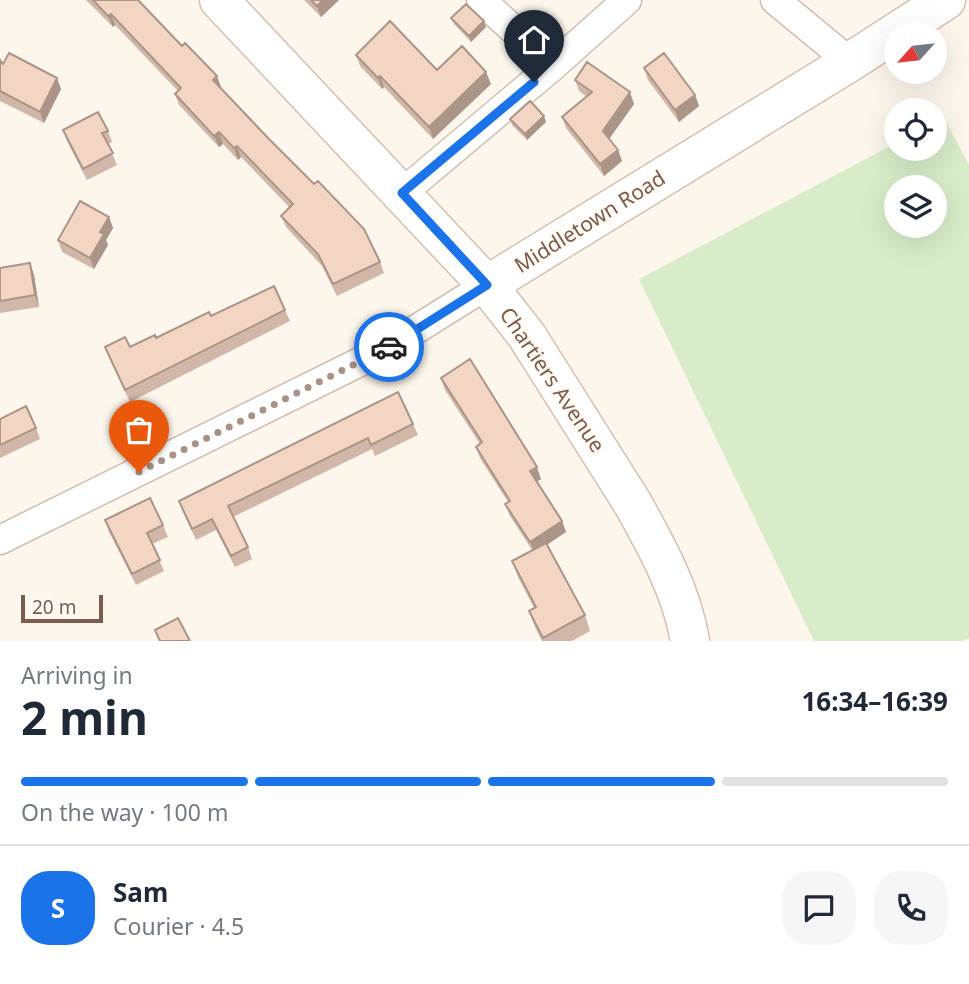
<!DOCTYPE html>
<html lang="en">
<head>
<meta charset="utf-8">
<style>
	body { margin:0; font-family:"Noto Sans",sans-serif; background:#f6f6f7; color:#1f2937; height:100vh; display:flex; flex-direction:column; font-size:26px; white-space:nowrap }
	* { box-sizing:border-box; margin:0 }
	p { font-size:23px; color:#747a83 }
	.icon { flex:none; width:38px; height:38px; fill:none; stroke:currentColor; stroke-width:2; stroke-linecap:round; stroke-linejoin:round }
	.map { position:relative; height:641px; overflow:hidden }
	.side { display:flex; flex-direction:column; background:#fff; flex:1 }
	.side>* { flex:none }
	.needle { width:46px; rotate:243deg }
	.tools { position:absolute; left:884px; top:21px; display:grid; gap:14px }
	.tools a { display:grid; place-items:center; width:63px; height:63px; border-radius:50%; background:#fff; box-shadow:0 7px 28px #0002; font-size:35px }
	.scale { position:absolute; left:21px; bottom:18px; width:82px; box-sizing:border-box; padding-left:7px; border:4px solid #7a5c4d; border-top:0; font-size:19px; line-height:24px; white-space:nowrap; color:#7a5c4d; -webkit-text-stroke:5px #fffaf3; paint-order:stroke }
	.pin { position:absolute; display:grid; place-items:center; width:60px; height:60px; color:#fff; margin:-72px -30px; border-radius:50% 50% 50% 0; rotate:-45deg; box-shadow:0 0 7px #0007 }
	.pin .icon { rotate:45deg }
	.courier { position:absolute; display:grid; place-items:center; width:70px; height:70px; margin:-35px; border:5px solid #1a73e8; border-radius:50%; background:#fff; color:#222; box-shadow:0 2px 9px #0007 }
	.head em { font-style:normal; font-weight:700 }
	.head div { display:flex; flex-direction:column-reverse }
	.head { display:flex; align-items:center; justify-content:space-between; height:119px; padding:0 21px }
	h1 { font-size:46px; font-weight:700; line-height:52px }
	.bar { display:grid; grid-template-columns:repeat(4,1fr); gap:10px 7px; align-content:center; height:84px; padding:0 21px }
	.bar i { height:9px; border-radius:5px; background:#e0e1e3 }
	.bar .active { background:#1a73e8 }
	.bar p { grid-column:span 4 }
	.line { display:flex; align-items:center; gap:18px; padding:0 21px; border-top:2px solid #e0e1e3 }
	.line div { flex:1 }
	.round { display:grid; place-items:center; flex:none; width:74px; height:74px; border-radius:28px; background:#f6f6f7 }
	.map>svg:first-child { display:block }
	.green { fill:#d8ecc9; fill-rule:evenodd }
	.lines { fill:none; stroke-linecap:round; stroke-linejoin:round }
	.street-casing { stroke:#d1beb0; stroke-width:31 }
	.secondary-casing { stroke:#d6c0b0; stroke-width:41 }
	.street { stroke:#fff; stroke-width:28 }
	.secondary { stroke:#fff; stroke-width:38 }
	.wall { fill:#d1b7a8 }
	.shaded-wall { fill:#aa9588 }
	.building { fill:#f3d5c3; stroke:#aa9588; stroke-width:2 }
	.done { stroke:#a89285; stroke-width:7; stroke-dasharray:0 12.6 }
	.route { stroke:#1a73e8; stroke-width:9 }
	.labels { text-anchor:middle; stroke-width:5; stroke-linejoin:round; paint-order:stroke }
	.street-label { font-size:21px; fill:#7a5c4d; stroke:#fffaf3 }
</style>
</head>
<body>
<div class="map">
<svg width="969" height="641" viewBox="0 0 969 641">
	<rect width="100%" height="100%" fill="#fdf6ec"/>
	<path class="green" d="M944,118L969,165V638L963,641H814L639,279L896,143V149H934L935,123ZM896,187H934V226H896Z"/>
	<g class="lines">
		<g class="street-casing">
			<path id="street" d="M481,0L553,66
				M775,0L850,62
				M402,193L553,66L627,0
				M0,540L380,352L487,285"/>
		</g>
		<g class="secondary-casing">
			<path id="secondary" d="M219,0L487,285L527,336L633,504C657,547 682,592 690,641
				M487,285L850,62L946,0"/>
		</g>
		<use href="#street" class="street"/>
		<use href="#secondary" class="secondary"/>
	</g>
	<path class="wall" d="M86,0H138L221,87L220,88L380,262L384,273L337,296L322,266L286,227L281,216L290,208L241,157L238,160L223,144L219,147L179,105L175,94L178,91L115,25L113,27Z
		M304,0H339L321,17Z
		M451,18L486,27L471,42L454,24Z
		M356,55L437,70L491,84L433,139L384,87L382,89L360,66Z
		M0,60L3,64L57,78L61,89L44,123L0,101Z
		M644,68L695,95L699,106L679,122L648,80Z
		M575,80L634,104L609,139L618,150L622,161L604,176L566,128L562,117L587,97L579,91Z
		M510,119L546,122L527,140L512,125Z
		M63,130L108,131L112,142L108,144L117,165L87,180L67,141Z
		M109,217L113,228L106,240L108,245L94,269L62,252L58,240Z
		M30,263L34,275L39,307L0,313V268Z
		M285,310L290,321L130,402L109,358L105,347H130L156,338L211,316Z
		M441,378L541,479L537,481L562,521L566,532L547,545L585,615L590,631L572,641H542L535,627L529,611L534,608L518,577L512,561L532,550L510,516L505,504L508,502L480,458L476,447L480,444L445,390Z
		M398,392L413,424L418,435L375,456L372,449L233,517L248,547L252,559L235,567L216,530L196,540L183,512L179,501Z
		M0,419L36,428L40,439L0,458Z
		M105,520L163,525L168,537L152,544L164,571L136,585L109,532Z"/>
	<path class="shaded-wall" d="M323,0H339L321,17L317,6Z
		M111,14L115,25L113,27L108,16Z
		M484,21L486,27L471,42L469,36Z
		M486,72L491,84L433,139L429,127Z
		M217,76L221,87L217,91L213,80Z
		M380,76L384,87L382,89L378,78Z
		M57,78L61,89L44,123L40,112Z
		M630,92L634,104L607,142L603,131Z
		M695,95L699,106L679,122L675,110Z
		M544,116L546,122L527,140L525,134Z
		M219,132L223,144L219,147L214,136Z
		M237,146L241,157L238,160L234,148Z
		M618,150L622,161L604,176L600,164Z
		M109,217L113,228L106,240L108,245L94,269L90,258L100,232Z
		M30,263L34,275L39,307L35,295Z
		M537,467L541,479L535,483L530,471Z
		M562,521L566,532L534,553L530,542Z"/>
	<path class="building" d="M93,0H138L182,46L185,43L217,76L213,80L269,139L314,184L318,181L364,229L380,262L333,284L318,254L281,216L293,204L237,146L234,148L219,132L214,136L175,94L181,88L111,14L108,16Z
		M311,0H323L317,6Z
		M466,4L484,21L469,36L451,18Z
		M390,21L437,70L462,46L486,72L429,127L380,76L378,78L356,55Z
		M9,53L57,78L40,112L0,91V60L3,64Z
		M664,53L695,95L675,110L644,68Z
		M587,62L630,92L603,131L618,150L600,164L562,117L592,92L575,80Z
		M530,101L544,116L525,134L510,119Z
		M98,112L108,131L102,133L113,153L83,169L63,130Z
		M80,201L109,217L100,232L104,234L90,258L58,240Z
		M30,263L35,295L0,301V268Z
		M274,286L285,310L125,390L105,347L125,337L130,347L155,335L156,338L209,312L211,316Z
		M470,359L537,467L530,471L562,521L530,542L505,504L510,501L476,447L482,442L441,378Z
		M398,392L413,424L371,445L368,438L228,506L248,547L231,556L212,519L192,529L179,501Z
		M26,406L36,428L0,445V419Z
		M150,498L163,525L147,533L160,560L132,574L105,520Z
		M546,543L585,615L543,638L529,611L536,607L512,561Z
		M178,618L190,641H160L155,630Z"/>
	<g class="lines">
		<path class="done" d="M139,472L389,347"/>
		<path class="route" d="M389,347L487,285L402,193L534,82"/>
	</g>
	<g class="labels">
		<g class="street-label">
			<text transform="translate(590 222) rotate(-32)" y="7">Middletown Road</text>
			<text transform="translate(552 380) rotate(56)" y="7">Chartiers Avenue</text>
		</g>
	</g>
</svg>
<div class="tools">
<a><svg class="needle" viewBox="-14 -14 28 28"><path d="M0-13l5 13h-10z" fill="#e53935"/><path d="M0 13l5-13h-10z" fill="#747a83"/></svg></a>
<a><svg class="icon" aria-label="locate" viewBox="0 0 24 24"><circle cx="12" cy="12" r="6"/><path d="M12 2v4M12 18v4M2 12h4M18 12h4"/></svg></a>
<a><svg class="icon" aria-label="layers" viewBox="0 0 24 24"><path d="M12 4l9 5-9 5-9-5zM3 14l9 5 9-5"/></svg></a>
</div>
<div class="scale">20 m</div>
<div class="pin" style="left:139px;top:472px;background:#ea580c"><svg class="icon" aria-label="bag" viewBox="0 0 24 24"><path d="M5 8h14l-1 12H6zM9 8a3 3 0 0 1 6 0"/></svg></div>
<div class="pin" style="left:534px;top:82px;background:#1f2937"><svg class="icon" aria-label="home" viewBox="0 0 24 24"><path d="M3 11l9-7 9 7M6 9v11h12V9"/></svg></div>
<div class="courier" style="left:389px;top:347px"><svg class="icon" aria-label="car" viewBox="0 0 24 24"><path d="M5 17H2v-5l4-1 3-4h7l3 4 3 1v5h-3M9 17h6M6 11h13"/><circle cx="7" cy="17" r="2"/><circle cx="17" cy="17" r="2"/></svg></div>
</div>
<section class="side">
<div class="head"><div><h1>2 min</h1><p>Arriving in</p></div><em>16:34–16:39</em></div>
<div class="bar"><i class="active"></i><i class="active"></i><i class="active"></i><i></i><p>On the way · 100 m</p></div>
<div class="line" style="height:126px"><b class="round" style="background:#1a73e8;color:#fff">S</b><div><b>Sam</b><p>Courier · 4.5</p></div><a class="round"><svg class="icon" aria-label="chat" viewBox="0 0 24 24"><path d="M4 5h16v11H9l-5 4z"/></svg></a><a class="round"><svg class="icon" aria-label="phone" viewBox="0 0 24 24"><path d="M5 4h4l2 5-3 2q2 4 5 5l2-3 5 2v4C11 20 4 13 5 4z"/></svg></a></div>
</section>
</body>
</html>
